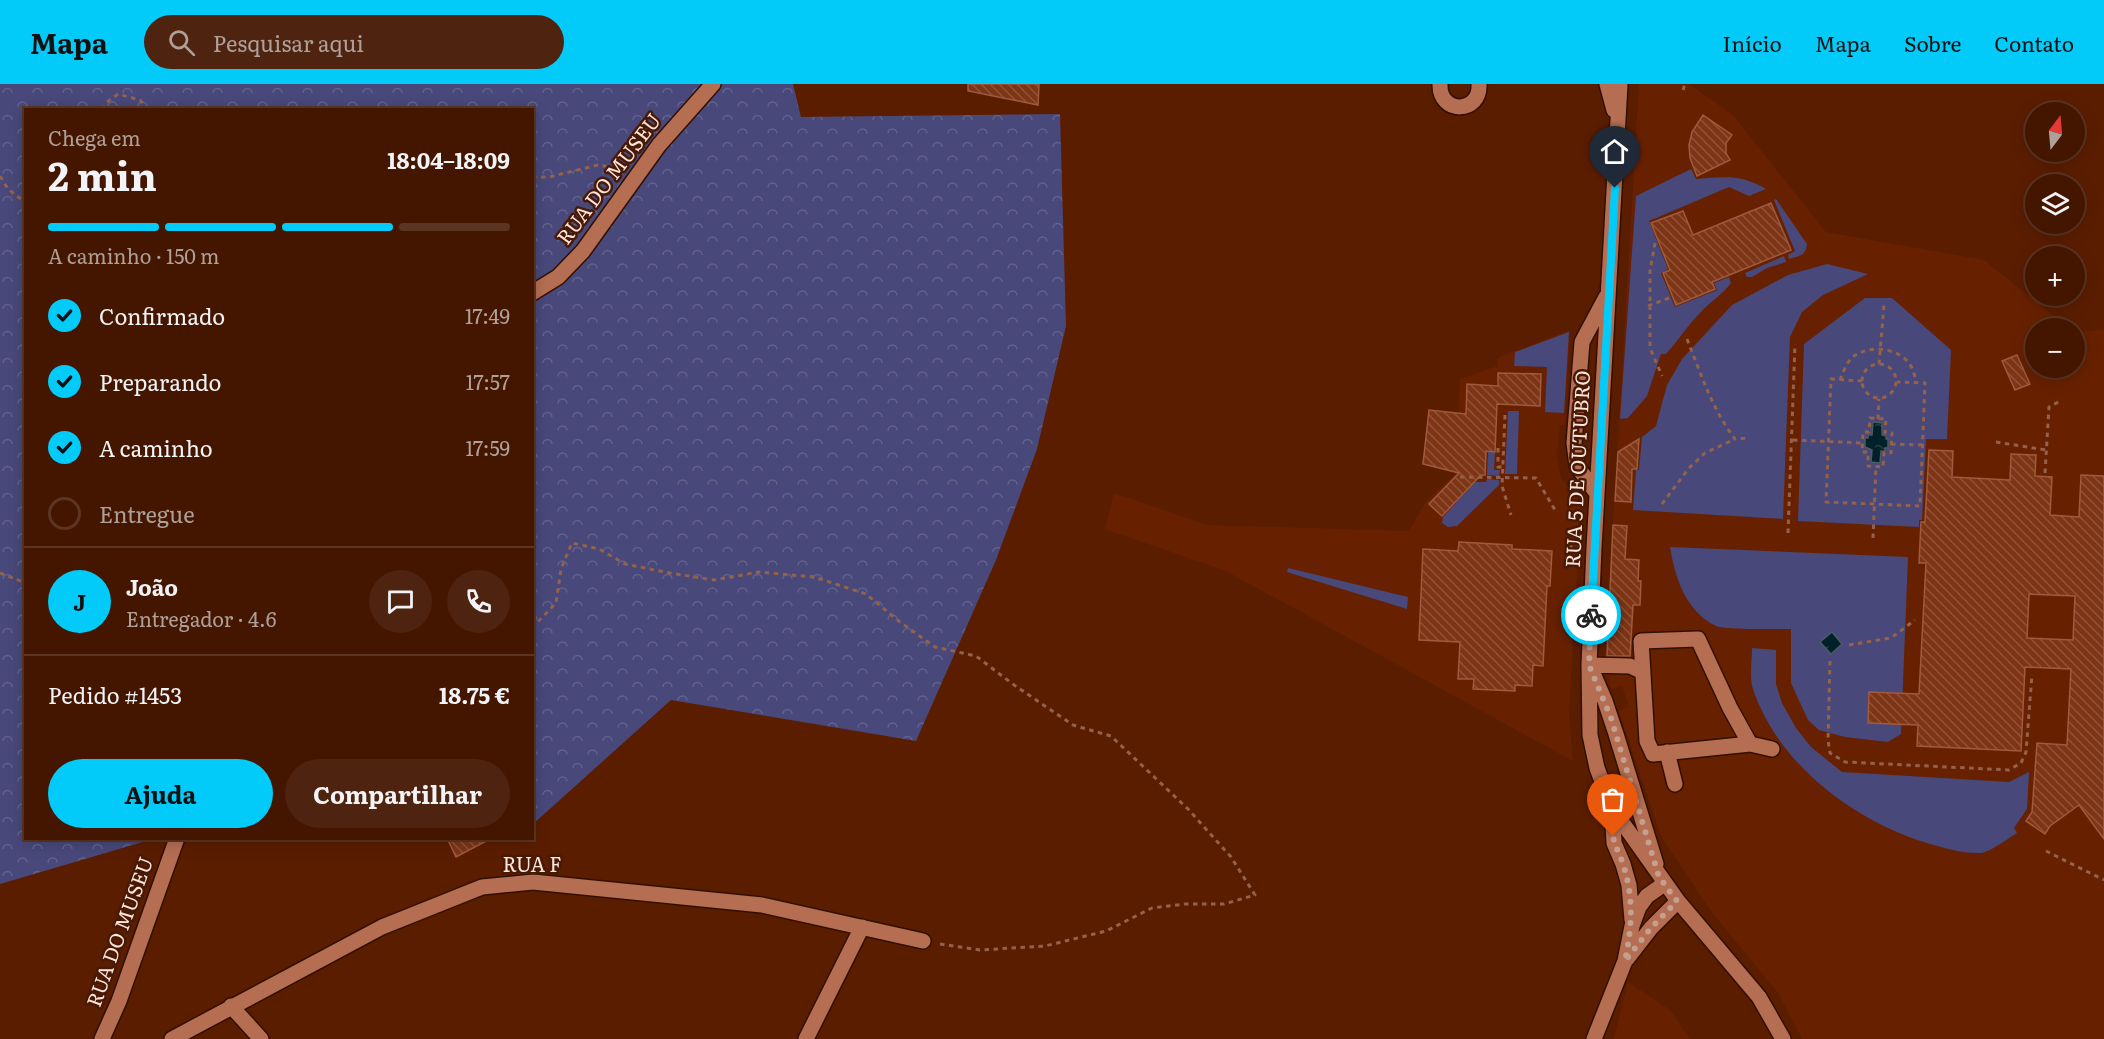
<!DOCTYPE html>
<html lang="pt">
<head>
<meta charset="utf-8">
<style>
	body { margin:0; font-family:Literata,serif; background:#4e230f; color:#f1f3f6; height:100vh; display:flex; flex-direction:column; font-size:22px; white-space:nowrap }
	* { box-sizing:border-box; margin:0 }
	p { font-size:20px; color:#af9f99 }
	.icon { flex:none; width:33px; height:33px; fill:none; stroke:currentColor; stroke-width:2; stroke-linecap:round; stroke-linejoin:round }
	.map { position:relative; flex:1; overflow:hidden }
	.side { position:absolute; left:24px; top:24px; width:510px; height:732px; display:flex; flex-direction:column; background:#441600; border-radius:0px; box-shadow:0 3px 15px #0003,0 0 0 2px #5c3522 }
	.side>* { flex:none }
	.needle { width:39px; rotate:16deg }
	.buttons { position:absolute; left:2025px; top:18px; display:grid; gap:12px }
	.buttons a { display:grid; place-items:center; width:60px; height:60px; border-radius:50%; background:#441600; box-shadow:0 3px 15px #0003,0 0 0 2px #5c3522; font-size:30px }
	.pin { position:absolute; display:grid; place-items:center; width:51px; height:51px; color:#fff; margin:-62px -26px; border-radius:50% 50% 50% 0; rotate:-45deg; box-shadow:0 0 6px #0007 }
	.pin .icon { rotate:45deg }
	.courier { position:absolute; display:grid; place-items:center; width:60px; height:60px; margin:-30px; border:4px solid #02cbf9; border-radius:50%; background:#fff; color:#222; box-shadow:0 2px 8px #0007 }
	.head em { font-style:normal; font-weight:700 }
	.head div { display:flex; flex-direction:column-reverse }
	.head { display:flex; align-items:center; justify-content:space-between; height:102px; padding:0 24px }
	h1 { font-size:39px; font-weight:700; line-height:45px }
	.bar { display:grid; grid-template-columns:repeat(4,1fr); gap:9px 6px; align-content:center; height:72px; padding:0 24px }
	.bar i { height:8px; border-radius:4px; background:#5c3522 }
	.bar .active { background:#02cbf9 }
	.bar p { grid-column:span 4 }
	.line { display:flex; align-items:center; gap:15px; padding:0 24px; border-top:2px solid #5c3522 }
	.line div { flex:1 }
	.round { display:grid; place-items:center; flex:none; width:63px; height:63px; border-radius:32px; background:#4e230f }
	ol { padding:0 24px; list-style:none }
	li { display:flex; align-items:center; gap:18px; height:66px }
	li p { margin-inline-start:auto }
	li .icon { padding:6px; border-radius:50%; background:#02cbf9; color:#111; stroke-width:4 }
	li:last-child { color:#af9f99 }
	li i { width:33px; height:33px; border:3px solid #5c3522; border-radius:50% }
	.button { display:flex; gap:12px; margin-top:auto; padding:12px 24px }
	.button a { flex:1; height:69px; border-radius:36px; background:#02cbf9; color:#111; font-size:24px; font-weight:700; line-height:69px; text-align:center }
	.button a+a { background:#4e230f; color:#f1f3f6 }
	header { display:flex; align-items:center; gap:36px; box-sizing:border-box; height:84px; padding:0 30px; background:#02cbf9; color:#111 }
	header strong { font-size:28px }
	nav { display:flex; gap:33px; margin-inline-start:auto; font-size:21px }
	.search { width:420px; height:54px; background:#4e230f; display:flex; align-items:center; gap:15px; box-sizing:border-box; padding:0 21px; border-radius:33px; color:#af9f99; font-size:22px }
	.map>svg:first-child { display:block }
	.built { fill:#672100 }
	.green { fill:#48487a }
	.forest { fill:url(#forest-crowns) }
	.water { fill:url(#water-ripples); stroke:#4c5b5f; stroke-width:1.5 }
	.building { fill:url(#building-back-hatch); stroke:#9f5a3f; stroke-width:1.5; fill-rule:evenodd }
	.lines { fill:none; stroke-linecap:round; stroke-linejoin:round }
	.minor-casing { stroke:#311003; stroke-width:18 }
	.path { stroke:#94624c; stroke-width:3; stroke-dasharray:4.5 4.5; stroke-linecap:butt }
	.minor { stroke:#b56e52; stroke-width:15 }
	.done { stroke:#c59f8f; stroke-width:6; stroke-dasharray:0 10.8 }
	.route { stroke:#02cbf9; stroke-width:8 }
	.labels { text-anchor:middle; stroke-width:5; stroke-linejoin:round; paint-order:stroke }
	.street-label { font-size:20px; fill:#fee5dc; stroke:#481904 }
</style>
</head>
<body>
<header>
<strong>Mapa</strong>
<div class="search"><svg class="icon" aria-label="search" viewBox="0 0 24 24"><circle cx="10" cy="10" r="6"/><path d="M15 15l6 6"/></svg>Pesquisar aqui</div>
<nav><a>Início</a><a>Mapa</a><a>Sobre</a><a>Contato</a></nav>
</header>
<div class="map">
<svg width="2104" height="955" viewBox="0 0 2104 955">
	<defs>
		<pattern id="forest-crowns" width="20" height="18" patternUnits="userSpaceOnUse" patternTransform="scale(1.5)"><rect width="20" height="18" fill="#48487a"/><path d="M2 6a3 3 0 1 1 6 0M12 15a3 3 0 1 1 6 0" fill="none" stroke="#63628c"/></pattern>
		<pattern id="water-ripples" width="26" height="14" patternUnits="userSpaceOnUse" patternTransform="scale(1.5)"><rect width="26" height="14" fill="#00202a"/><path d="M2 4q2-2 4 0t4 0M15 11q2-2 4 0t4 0" fill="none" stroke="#264048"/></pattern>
		<pattern id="building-back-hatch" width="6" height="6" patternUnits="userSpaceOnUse" patternTransform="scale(1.5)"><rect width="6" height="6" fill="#7d3515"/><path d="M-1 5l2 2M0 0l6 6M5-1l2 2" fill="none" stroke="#905236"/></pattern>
	</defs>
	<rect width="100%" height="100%" fill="#5b1d00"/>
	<path class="built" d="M1639,0H1689L1733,31L1826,148L1984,176L2069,244H2036V284H2074L2075,248L2104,246V955H1802L1778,909L1711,827L1661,752L1619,627L1629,623L1622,602L1611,605L1605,577Z
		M1570,246L1565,341H1560L1557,372L1561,395L1581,418L1569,629L1573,677L1226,487L1105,445L1114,409L1208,441L1409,447L1427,416L1455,390L1460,295L1497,282V274Z
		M1628,898L1670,926L1690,955H1614Z"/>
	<path class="green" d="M1691,85L1696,95C1724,93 1741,90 1766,105L1749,112L1729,103L1649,137L1668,185L1661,189L1675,223L1717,206L1714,199L1729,193L1731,199C1722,211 1710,218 1700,229C1687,242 1678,257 1666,270H1661L1647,312L1628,334L1620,335L1636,112Z
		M1776,115L1807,160C1806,172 1799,172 1789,175L1788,171L1795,167L1774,116Z
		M1784,172L1786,178L1767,184L1752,193H1747L1745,189Z
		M1827,180L1868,190L1823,211L1802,228L1790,253L1783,435L1633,426L1636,386H1639L1642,353L1656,342L1667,301L1682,275L1732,221L1788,191Z
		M1865,214H1892L1951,266L1947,355H1926L1922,436H1919V443L1798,437L1804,260Z
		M1569,248L1564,329L1545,328L1547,283L1514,282L1515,268Z
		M1508,327H1519L1517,390H1505Z
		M1488,368H1495L1494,386H1500L1499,392L1487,391Z
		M1487,395L1499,396V401L1457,442L1448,443L1442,439L1443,433L1475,398H1486Z
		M1670,463L1908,473L1901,650L1888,658L1845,653L1819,646L1808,636L1791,599V545C1778,545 1724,546 1716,542C1685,527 1675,493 1670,463Z
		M1288,484L1408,513L1407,525L1287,488Z
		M1752,564L1776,566V600L1782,619L1796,644L1811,663L1842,688L2009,698L2029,688L2027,725L2014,744L2017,749C2009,754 1990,768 1981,769C1964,770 1944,764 1927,759C1854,737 1778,680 1753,605C1749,593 1752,576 1752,564Z"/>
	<path class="forest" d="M0,0H793L801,33L1060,30L1066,242L1037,365L996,476L916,657L671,616L533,740L532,26H26V754L153,755L0,800Z"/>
	<path class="water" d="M1873,338L1882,339V351L1886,352V355H1888V364H1885V367H1881L1880,379L1871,378L1872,366L1865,363V354H1868V351H1872Z
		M1832,548L1842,560L1831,570L1820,558Z"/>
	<path class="building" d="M968,0H1039L1038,21L968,7Z
		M1703,31L1732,51L1726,59V69L1730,76L1697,92L1690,74L1689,61L1692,48Z
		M1771,119L1791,166L1712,198L1715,205L1676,221L1663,189L1670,186L1651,139L1683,127L1693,151Z
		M2017,271L2030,300L2015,306L2002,277Z
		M1498,289L1541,290L1540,322L1497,320L1495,368L1486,367L1485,391H1481L1442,432L1429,420L1459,389L1423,380L1429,326L1466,330L1467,300L1498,302Z
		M1639,355L1637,385H1632L1631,418L1615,417L1618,368Z
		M1929,366L1953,367L1952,393L2010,396L2011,370L2036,371L2035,392L2052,393L2050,431L2079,433L2081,391L2104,392V755L2079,721L2050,742L2045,750L2026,737L2032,728L2037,659L2067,661L2071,585L2025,583L2021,667L1917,662L1918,641L1868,639L1869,608L1919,610L1926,479H1919L1921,438H1925ZM2029,510L2075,512L2073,556L2027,554Z
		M1613,441L1627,442L1625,475L1639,476L1638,497H1641L1640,521H1633L1630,572H1607Z
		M1459,458L1512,461V465L1552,467L1550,502H1547L1543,582L1533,581L1532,602L1515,601V607L1473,605L1474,595H1458L1460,558L1419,556L1423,465L1458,467Z
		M447,754H492L456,773Z"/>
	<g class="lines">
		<g class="minor-casing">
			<path id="minor" d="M1440,0C1439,31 1481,30 1479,0
				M1607,0L1614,26
				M1620,0L1594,464L1589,581L1590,651L1597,684L1612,724L1678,817L1759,913L1783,955
				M532,209L558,193L583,167L659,61L713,0
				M1597,410L1577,382L1574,359L1582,258L1606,213
				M1589,581L1630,582L1643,588
				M1592,587L1605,617L1616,650L1656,780
				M1750,660L1730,624L1698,555L1641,557L1647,657L1653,670L1750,660L1772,665
				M1667,668L1675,700
				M1612,725L1614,759L1623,780L1629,801L1632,836
				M1627,875L1651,844L1678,817
				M231,922L261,955
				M102,955L119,917L177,754
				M172,955L382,843L482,803L533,798L762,821L923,857
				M806,955L862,843
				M1594,955L1625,877L1632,842L1639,823L1647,812L1664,800"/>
		</g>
		<path class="path" d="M1683,6L1685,0
			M103,26L107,18L118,10L140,16L148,26
			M0,92L8,105L26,119
			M532,93H549L598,81L622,85
			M1655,159L1650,187V264L1662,292
			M1648,222L1669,214
			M1687,255C1701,290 1712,325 1735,355L1748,354
			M1862 297a17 17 0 1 1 34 0a17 17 0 1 1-34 0Z
			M1879,280L1884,221
			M1840,296C1843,288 1847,277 1854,272C1871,260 1902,264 1912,284C1914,288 1915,294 1916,298
			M1862,297L1831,295L1826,418L1920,422L1925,299L1897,298
			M1505,331L1502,402L1511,431
			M1870,334L1886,335L1885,349H1892L1891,369H1884L1883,383L1868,382V368H1862L1863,348H1869Z
			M1878,335L1879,315
			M1793,356L1863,359
			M1996,358L2046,366
			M1891,360L1923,361
			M1498,364V383H1503
			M2045,389L2049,323L2062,316
			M1460,393L1536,394L1555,426
			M1662,420L1689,384L1705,369L1735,355
			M1788,449L1795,260
			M1873,454L1876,382
			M1568,463H1578
			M0,489L26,499
			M532,544L556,519L561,485L572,459L599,465L625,480L670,489L714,496L759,488L814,493L866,510L900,538L935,563L976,572L1014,601L1073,641L1111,652L1188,725L1231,773L1255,811L1224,820H1185L1152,824L1106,847L1045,862L980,866L940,860
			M1849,561L1891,554L1915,536
			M1830,577L1828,656L1830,669L1845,678L2009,686L2021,679L2026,668L2032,590
			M2046,767L2104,796"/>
		<use href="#minor" class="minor"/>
	</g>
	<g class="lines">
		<path class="done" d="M1591,531L1589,581L1611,634L1659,793L1677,817L1651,844L1625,877C1632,842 1634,818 1624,783C1621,772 1615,764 1613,752"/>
		<path class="route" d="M1591,531L1615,104"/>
	</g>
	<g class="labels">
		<g class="street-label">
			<text transform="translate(609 95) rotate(-53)" y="7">RUA DO MUSEU</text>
			<text transform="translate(1578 385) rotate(-87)" y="7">RUA 5 DE OUTUBRO</text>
			<text x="532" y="788">RUA F</text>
			<text transform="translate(120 848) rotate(-70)" y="7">RUA DO MUSEU</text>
		</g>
	</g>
</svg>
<div class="buttons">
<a><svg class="needle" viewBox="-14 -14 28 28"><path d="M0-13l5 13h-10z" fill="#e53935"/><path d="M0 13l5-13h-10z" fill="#af9f99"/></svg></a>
<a><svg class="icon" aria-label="layers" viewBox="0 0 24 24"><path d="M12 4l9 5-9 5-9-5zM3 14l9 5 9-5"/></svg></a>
<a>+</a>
<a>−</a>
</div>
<div class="pin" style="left:1613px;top:752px;background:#ea580c"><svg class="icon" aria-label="bag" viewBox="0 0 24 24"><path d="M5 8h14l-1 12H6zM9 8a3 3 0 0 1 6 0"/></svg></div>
<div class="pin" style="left:1615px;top:104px;background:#1f2937"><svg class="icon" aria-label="home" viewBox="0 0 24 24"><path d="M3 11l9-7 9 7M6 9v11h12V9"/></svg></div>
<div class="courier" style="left:1591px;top:531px"><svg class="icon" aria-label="bike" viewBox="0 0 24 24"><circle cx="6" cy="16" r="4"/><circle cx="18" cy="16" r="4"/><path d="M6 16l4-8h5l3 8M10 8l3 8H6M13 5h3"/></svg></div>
<section class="side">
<div class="head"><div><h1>2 min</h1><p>Chega em</p></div><em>18:04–18:09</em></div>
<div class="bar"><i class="active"></i><i class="active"></i><i class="active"></i><i></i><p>A caminho · 150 m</p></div>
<ol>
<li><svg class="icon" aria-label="check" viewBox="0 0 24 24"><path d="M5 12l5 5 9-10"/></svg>Confirmado<p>17:49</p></li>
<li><svg class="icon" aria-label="check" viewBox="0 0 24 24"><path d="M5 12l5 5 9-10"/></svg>Preparando<p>17:57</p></li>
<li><svg class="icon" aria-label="check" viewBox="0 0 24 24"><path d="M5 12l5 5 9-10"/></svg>A caminho<p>17:59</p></li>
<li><i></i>Entregue</li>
</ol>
<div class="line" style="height:108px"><b class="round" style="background:#02cbf9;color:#111">J</b><div><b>João</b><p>Entregador · 4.6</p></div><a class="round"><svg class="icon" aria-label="chat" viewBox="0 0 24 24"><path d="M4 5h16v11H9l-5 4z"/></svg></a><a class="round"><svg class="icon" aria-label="phone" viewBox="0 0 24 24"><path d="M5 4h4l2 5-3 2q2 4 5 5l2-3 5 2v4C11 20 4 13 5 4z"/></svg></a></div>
<div class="line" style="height:78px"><div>Pedido #1453</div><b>18.75 €</b></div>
<div class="button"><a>Ajuda</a><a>Compartilhar</a></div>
</section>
</div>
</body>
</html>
